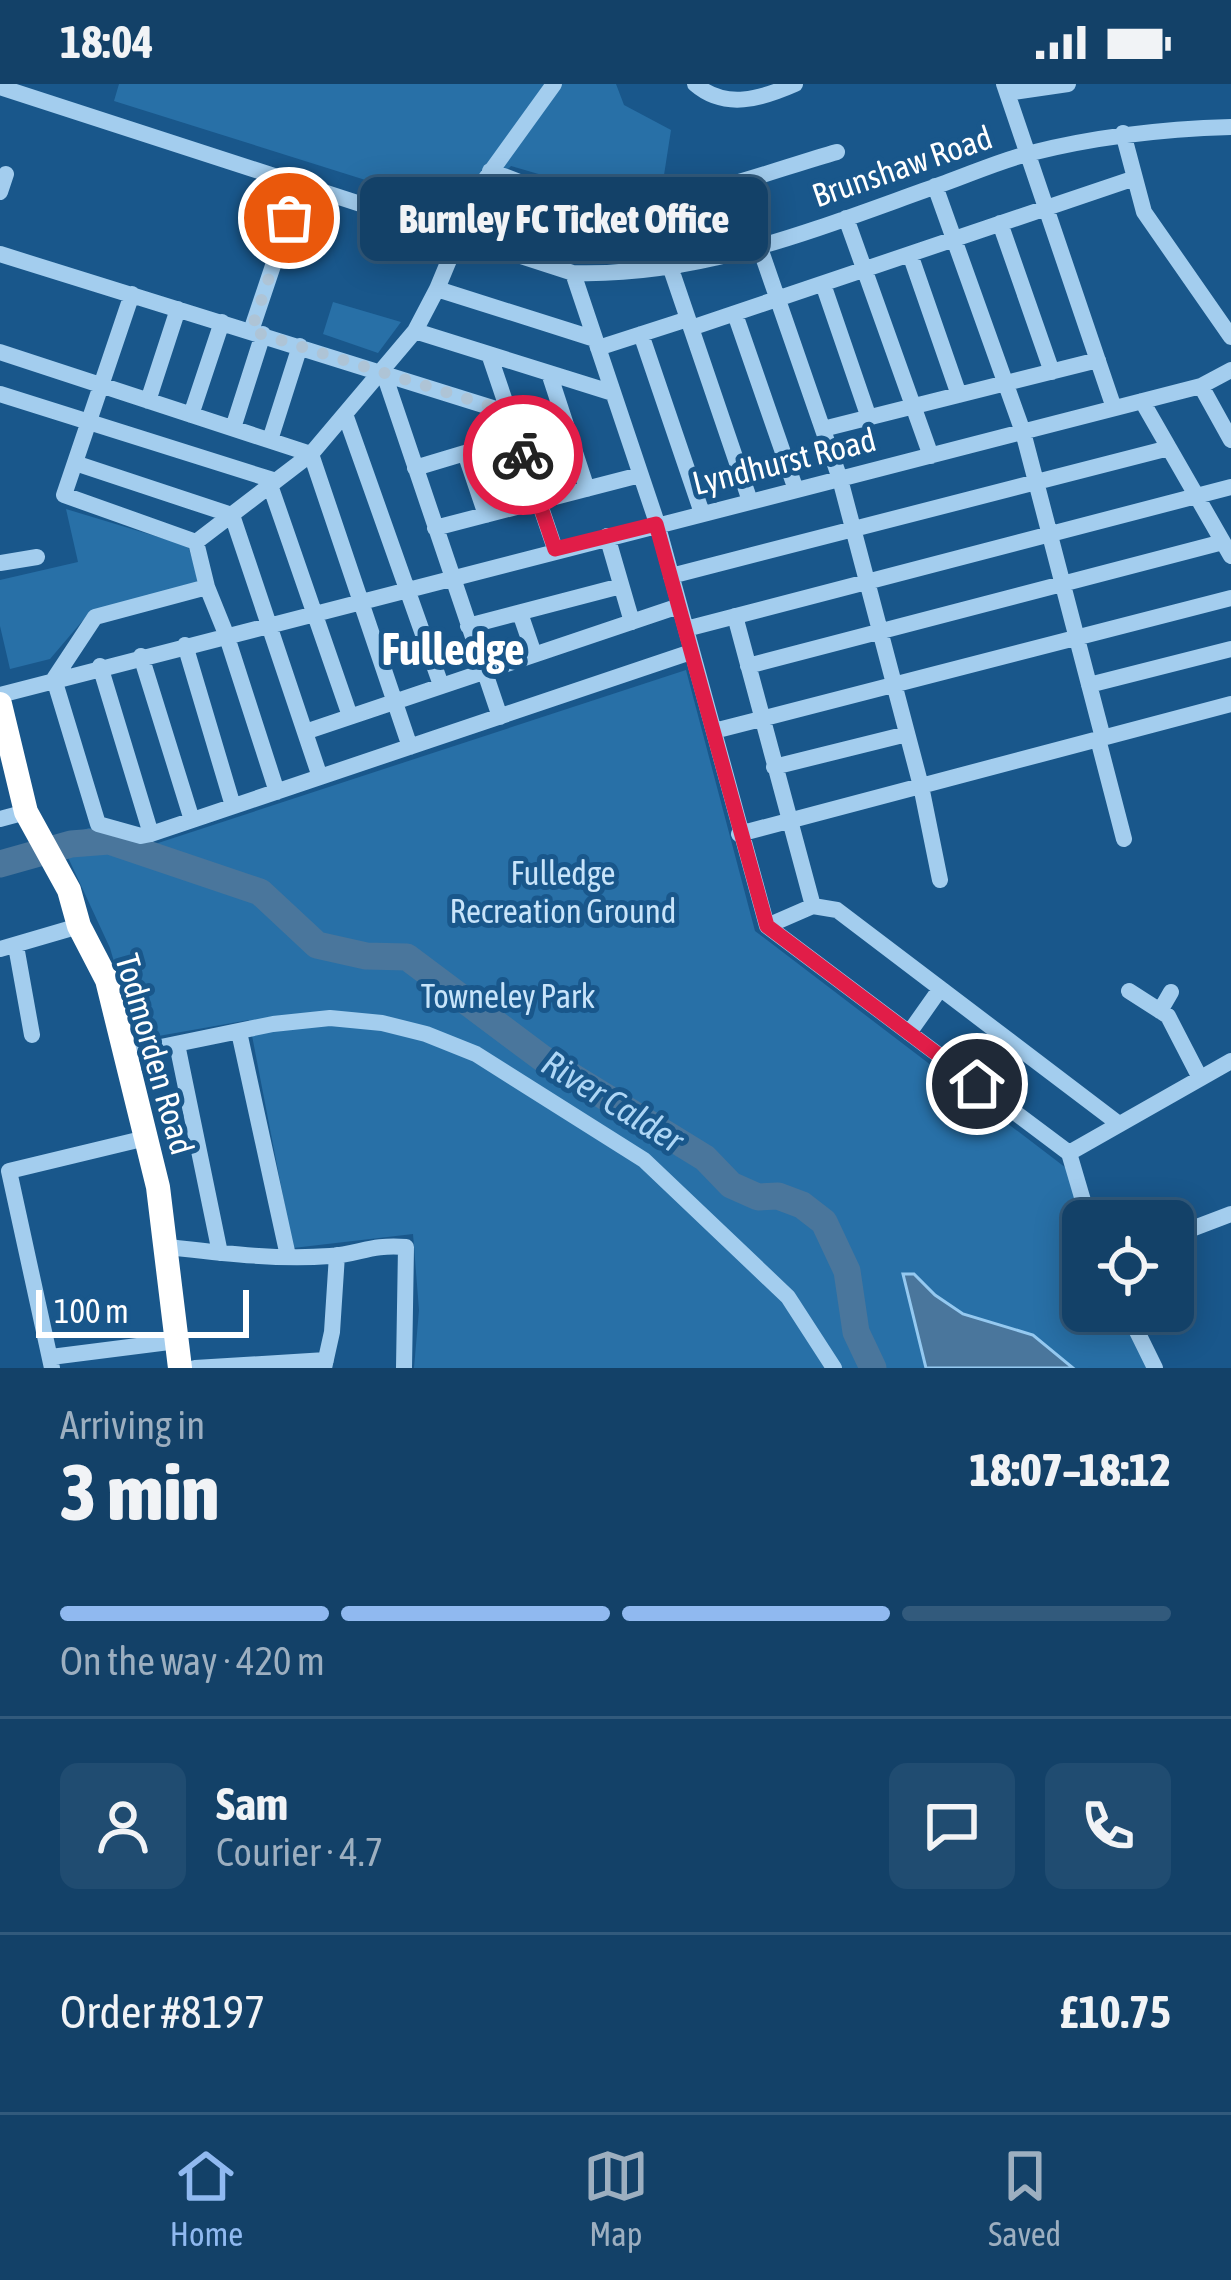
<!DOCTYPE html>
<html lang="en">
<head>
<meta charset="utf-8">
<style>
	body { margin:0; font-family:"Asap Condensed",sans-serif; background:#204c71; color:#f1f3f6; height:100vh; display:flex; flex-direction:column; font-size:45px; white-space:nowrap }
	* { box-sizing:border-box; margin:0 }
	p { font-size:39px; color:#9dafc0 }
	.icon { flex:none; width:66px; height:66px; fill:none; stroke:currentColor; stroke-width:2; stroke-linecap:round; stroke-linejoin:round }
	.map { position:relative; height:1284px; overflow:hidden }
	.panel { display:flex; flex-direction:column; background:#134168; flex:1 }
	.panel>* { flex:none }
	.fabs { position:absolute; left:1062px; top:1116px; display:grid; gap:24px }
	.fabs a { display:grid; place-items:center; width:132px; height:132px; border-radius:18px; background:#134168; box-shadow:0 6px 30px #0003,0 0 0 3px #325a7c; font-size:60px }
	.scale { position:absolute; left:36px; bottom:30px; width:213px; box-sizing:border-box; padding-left:12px; border:6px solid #fff; border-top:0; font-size:33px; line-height:42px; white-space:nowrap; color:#fff; -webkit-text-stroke:9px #19578b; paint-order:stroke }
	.pin { position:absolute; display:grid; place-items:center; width:102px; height:102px; color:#fff; margin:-51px; border:6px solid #fff; border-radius:50%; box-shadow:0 3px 12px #0007 }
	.courier { position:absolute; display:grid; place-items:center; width:120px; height:120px; margin:-60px; border:9px solid #e11d48; border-radius:50%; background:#fff; color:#222; box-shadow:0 3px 15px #0007 }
	.bubble { position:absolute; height:84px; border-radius:18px; background:#134168; box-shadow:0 6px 30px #0003,0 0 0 3px #325a7c; font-size:39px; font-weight:800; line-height:84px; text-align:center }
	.headline em { font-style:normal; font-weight:800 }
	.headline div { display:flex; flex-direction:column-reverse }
	.headline { display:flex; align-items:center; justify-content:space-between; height:204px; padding:0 60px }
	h1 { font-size:78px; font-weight:800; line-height:90px }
	.bar { display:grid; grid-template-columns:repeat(4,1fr); gap:18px 12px; align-content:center; height:144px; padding:0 60px }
	.bar i { height:15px; border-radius:9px; background:#325a7c }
	.bar .current { background:#90b9f0 }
	.bar p { grid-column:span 4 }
	.line { display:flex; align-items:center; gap:30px; padding:0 60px; border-top:3px solid #325a7c }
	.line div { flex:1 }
	.round { display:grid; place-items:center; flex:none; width:126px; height:126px; border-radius:18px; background:#204c71 }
	.status { display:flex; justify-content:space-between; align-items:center; height:84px; padding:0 60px; background:#134168; direction:ltr }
	.status svg { height:33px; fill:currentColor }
	.tab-bar { display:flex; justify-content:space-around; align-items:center; height:168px; border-top:3px solid #325a7c; background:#134168; font-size:33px; color:#9dafc0 }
	.tab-bar a { display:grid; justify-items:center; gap:6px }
	.tab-bar .current { color:#90b9f0 }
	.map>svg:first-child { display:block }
	.green { fill:#2870a7 }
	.water { fill:#4a769c; stroke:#95c9f0; stroke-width:3 }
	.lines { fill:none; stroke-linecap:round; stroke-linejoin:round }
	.river { stroke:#4a769c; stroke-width:27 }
	.minor { stroke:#a3cdee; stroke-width:16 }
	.highway { stroke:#fff; stroke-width:24 }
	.done { stroke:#aec4d6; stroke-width:12; stroke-dasharray:0 21.6 }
	.route { stroke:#e11d48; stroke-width:15 }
	.labels { text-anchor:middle; stroke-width:10; stroke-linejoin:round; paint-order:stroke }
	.street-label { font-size:33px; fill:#fff; stroke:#19578b }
	.park-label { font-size:33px; fill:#c8e4fa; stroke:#19578b }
	.water-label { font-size:36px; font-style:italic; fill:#aed6f5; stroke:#19578b }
	.district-label { font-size:45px; font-weight:bold; fill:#fff; stroke:#19578b }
</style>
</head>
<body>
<div class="status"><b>18:04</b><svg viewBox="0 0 49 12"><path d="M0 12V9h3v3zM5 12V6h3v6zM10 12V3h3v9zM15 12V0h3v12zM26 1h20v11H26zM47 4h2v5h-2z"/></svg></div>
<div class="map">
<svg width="1231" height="1284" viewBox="0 0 1231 1284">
	<rect width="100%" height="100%" fill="#19578b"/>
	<path class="green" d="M119,0H616L624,21L671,46L664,91L590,105L511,82L487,105L480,132L114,17Z
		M333,218L401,238L378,269L323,250Z
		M66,425L188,462L200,499L90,528L50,575L10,585L0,542V496L78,478Z
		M686,586L755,847L1070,1087L1083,1139V1227H1120L1147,1284H414L419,1226L413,1150L293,1164L249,936L147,954L133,943L110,864L59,754L89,744L152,761Z"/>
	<path class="water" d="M903,1190H914L935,1211L963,1230L1033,1251L1073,1284H926Z"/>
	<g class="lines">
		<path class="river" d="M0,780L71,760L109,757L260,808L317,861L366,872L407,873L542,974L705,1074L731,1101L758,1113L778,1112L802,1121L824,1138L847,1187L856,1248L873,1284"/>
		<path class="minor" d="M695,0C725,26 761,15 795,0
			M1004,0L1114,324
			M0,3L573,189C704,193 823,142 945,99C973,89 1002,76 1031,69C1098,52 1162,45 1231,43
			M1007,9L1068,0
			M1123,49L1144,128L1231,253
			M490,87C522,98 556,115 588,121C653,133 772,86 837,68
			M935,102L1023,348L1103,654
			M0,108L6,90
			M662,117L675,184
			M846,134L931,372
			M1000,139L1052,288
			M760,164L840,395L921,702L940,796
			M0,170L509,329
			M910,170L959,311
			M671,185L750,417
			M573,189L657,439L767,842L1069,1069
			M823,200L869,334
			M437,205L595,255
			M132,210L64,411L196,458L207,503L95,533L54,595L98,740L141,752L151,750L691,568
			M735,230L796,406
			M691,244L1135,94
			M251,247L289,134
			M415,247L613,309
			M641,250L702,429
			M598,264L688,235
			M0,268L311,370L410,663
			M489,270L555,465
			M383,287L500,633
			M549,289L587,405
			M1201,302L1231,356
			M0,310L276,397
			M148,317L178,225
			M1142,317L1231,472
			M345,330L441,601
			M191,331L222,238
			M233,344L263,250
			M823,345L1098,276
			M270,356L300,262
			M75,379L232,431L320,693
			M415,384L465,369
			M270,401L350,632
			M486,431L465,369L517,353
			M435,444L640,391
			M607,452L632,538
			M196,458L311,370L415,247L437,205L479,104L554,0
			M0,479L37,473
			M671,492L1169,364
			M207,503L226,550L277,708
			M520,529L534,570
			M735,532L813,822L837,826L1119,1040
			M468,542L621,502
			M686,545L1231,403
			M185,561L233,722
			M141,572L192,736
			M100,582L151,750
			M748,582L1223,458
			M1089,601L1231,565
			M0,611L1201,302L1231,286
			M714,647L1231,514
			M305,648L679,522
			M1098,655L1124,755
			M774,683L907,650
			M0,735L26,728
			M739,750L1231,620
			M767,842L813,822
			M16,862L32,951
			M0,865L79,842
			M1129,907L1168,932L1200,994
			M1160,927L1171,908
			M239,948L288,1172
			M909,949L940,905
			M177,960L220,1169
			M127,970L273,940L330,934L382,939L426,950L476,970L644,1076L788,1213L834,1284
			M1069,1069L1231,977
			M1069,1069L1089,1137
			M1173,1152L1231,1130
			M168,1163C221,1169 276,1176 330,1172C360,1170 371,1160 406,1163L404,1284
			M1127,1227L1155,1284
			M51,1273L177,1257
			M52,1284L9,1087L146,1054
			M195,1284L326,1276
			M324,1284L332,1248L337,1171"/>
		<path class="highway" d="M0,620L26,728L69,806L79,842L107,896L158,1103L180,1284"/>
	</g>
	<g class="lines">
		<path class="done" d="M289,134L251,247L509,328L523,371"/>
		<path class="route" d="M523,371L555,465L656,440L767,842L977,1000"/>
	</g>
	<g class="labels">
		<g class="street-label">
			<text transform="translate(902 82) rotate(-19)" y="12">Brunshaw Road</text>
			<text transform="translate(784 377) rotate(-14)" y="12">Lyndhurst Road</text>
			<text transform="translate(155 970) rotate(74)" y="12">Todmorden Road</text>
		</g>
		<g class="park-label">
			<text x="563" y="801">Fulledge<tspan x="563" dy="38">Recreation Ground</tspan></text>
			<text x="508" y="924">Towneley Park</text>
		</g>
		<g class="water-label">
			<text transform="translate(613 1017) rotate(32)" y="13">River Calder</text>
		</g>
		<g class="district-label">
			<text x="453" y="581">Fulledge</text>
		</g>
	</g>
</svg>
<div class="fabs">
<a><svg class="icon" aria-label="locate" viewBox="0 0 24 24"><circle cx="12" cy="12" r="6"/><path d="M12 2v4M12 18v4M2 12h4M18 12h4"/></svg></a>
</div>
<div class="scale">100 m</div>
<div class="pin" style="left:289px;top:134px;background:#ea580c"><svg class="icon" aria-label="bag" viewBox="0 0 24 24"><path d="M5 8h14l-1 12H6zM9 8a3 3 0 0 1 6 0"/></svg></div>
<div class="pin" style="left:977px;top:1000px;background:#1f2937"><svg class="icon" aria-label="home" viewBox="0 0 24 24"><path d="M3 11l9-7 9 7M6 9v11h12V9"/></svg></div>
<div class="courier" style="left:523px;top:371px"><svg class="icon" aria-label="bike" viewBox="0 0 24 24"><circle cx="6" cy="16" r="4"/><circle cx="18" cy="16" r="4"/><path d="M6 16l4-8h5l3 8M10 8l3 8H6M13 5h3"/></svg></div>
<div class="bubble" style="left:360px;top:93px;width:408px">Burnley FC Ticket Office</div>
</div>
<section class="panel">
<div class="headline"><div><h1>3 min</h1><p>Arriving in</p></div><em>18:07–18:12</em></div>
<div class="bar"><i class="current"></i><i class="current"></i><i class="current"></i><i></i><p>On the way · 420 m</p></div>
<div class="line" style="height:216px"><a class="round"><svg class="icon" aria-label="person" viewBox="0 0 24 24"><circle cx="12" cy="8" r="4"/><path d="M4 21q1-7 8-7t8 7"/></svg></a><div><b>Sam</b><p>Courier · 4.7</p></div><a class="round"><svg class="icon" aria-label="chat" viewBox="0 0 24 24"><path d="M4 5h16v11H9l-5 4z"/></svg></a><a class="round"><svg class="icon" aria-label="phone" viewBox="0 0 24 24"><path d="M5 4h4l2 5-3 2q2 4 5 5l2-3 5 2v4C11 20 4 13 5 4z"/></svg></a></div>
<div class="line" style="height:156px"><div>Order #8197</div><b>£10.75</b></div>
</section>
<nav class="tab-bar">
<a class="current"><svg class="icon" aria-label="home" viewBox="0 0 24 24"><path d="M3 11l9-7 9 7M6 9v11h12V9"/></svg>Home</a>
<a><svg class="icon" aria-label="map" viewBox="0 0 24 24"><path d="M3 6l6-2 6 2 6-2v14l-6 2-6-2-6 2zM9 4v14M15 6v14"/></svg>Map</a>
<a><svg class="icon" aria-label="saved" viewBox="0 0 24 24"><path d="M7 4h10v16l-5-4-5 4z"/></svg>Saved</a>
</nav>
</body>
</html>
